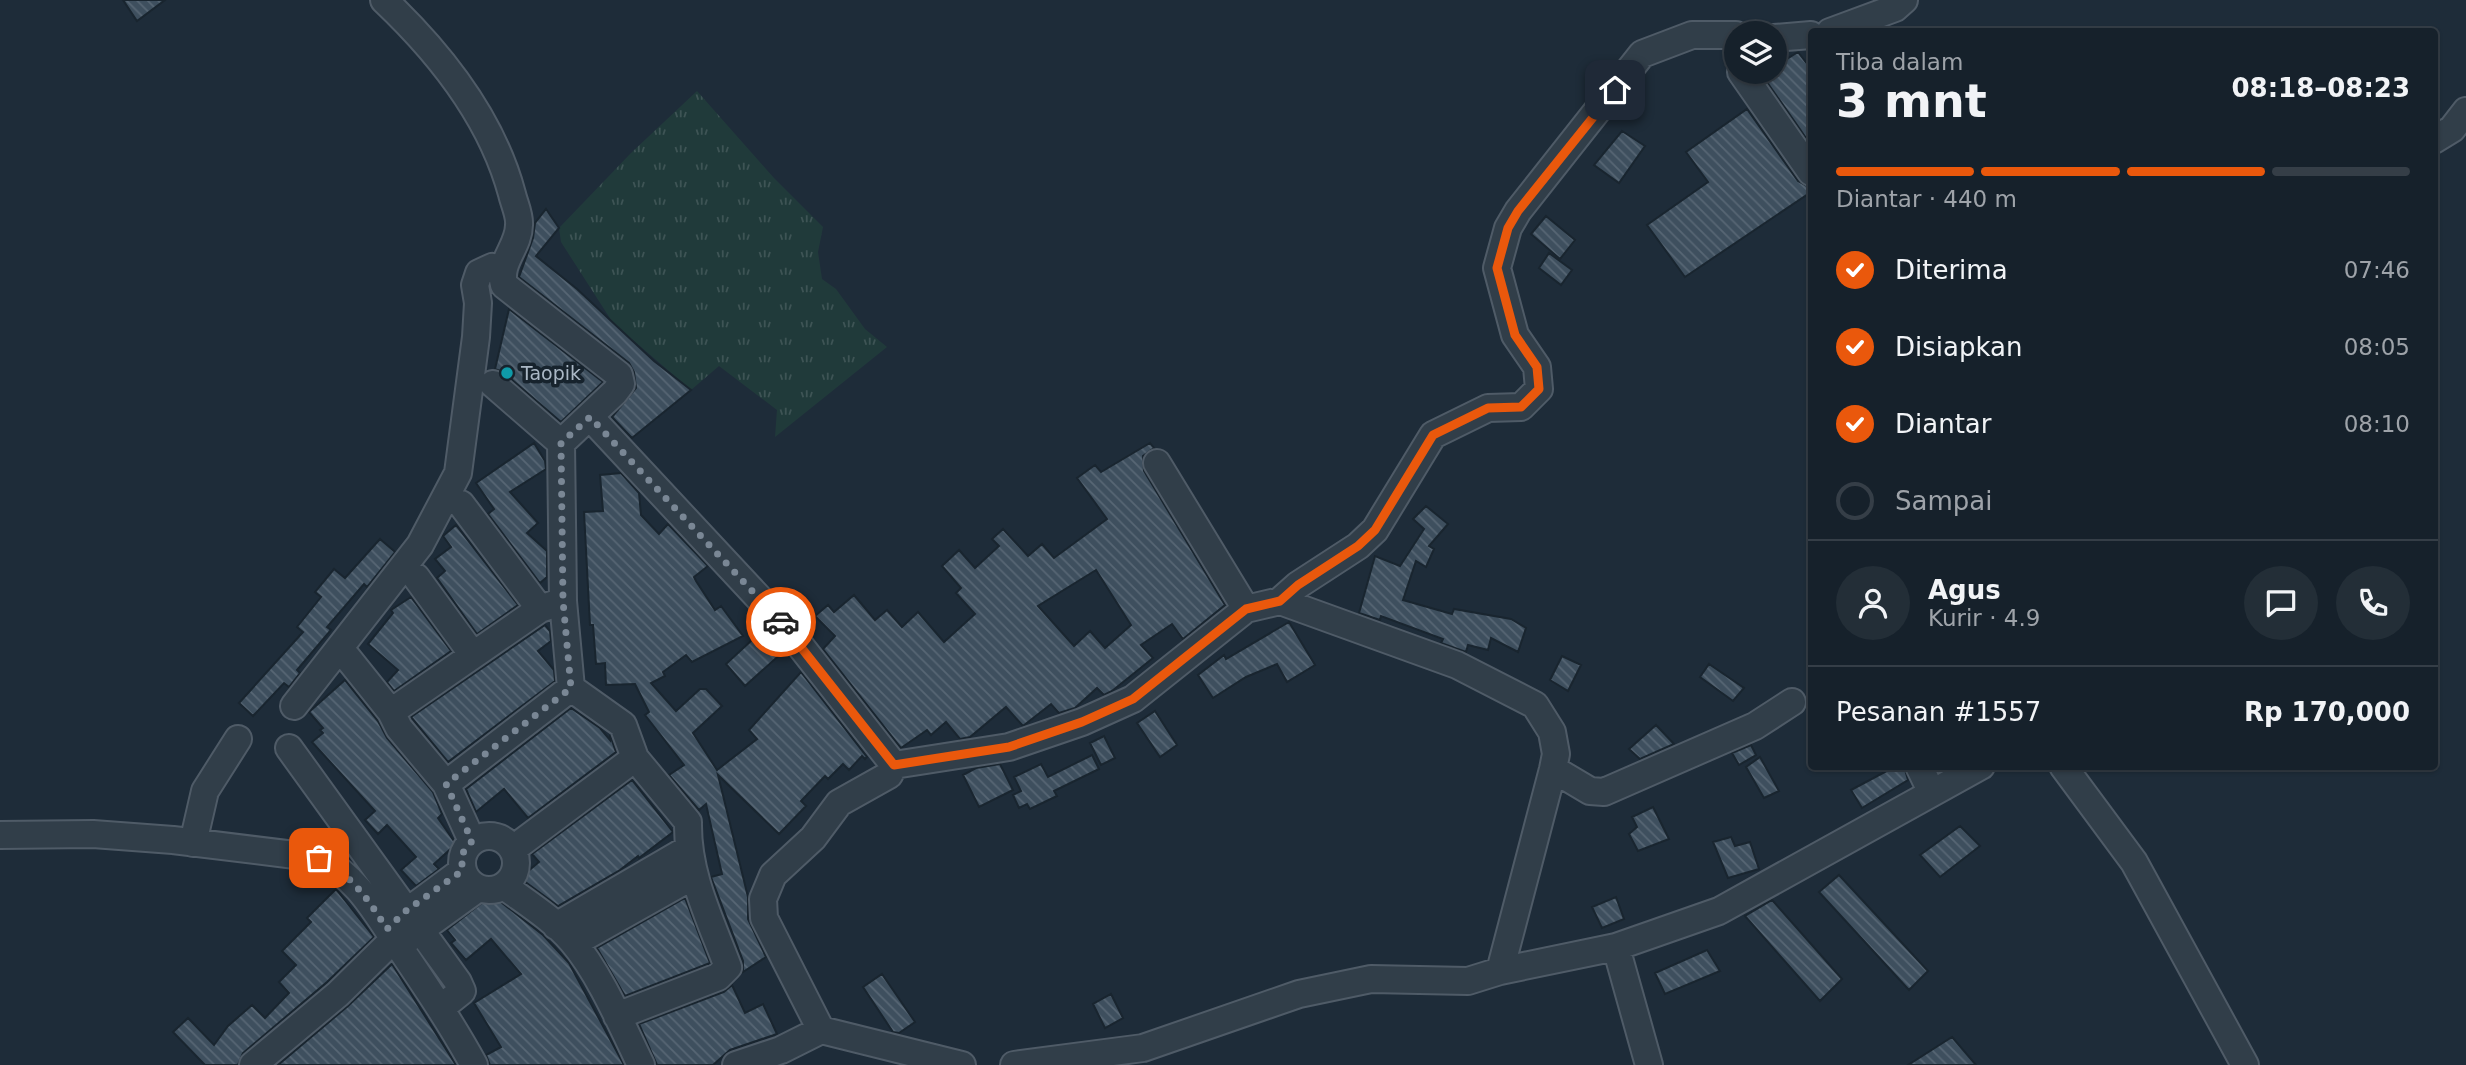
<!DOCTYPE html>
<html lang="id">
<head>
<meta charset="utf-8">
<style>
	body { margin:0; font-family:"DejaVu Sans",sans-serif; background:#232e37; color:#f1f3f6; height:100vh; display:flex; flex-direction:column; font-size:26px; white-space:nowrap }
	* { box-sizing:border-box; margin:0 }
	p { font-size:23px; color:#9ea3a9 }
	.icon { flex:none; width:38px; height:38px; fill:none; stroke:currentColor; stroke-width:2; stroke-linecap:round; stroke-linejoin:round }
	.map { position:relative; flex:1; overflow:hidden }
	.drawer { position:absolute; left:1808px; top:28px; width:630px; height:742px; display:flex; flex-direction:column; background:#16212b; border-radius:7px; box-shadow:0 2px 5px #0004,0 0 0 2px #353e47 }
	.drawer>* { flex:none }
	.buttons { position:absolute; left:1724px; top:21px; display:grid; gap:14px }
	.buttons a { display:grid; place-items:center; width:63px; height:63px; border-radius:50%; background:#16212b; box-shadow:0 2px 5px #0004,0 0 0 2px #353e47; font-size:35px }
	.pin { position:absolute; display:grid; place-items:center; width:60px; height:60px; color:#fff; margin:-30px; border-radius:14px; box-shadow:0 4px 10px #0006 }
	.courier { position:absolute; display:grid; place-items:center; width:70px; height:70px; margin:-35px; border:5px solid #ea580c; border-radius:50%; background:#fff; color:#222; box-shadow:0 2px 9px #0007 }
	.summary em { font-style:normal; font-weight:600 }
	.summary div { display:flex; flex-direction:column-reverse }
	.summary { display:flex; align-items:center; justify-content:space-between; height:119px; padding:0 28px }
	h1 { font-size:46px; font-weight:600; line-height:52px }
	.bar { display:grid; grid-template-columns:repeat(4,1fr); gap:10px 7px; align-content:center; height:84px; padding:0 28px }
	.bar i { height:9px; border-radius:5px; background:#353e47 }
	.bar .selected { background:#ea580c }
	.bar p { grid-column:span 4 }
	.line { display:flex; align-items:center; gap:18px; padding:0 28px; border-top:2px solid #353e47 }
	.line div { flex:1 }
	.round { display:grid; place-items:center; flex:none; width:74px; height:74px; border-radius:37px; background:#232e37 }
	ol { padding:0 28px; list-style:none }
	li { display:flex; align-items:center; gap:21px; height:77px }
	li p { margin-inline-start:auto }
	li .icon { padding:7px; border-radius:50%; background:#ea580c; color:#fff; stroke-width:4 }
	li:last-child { color:#9ea3a9 }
	li i { width:38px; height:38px; border:4px solid #353e47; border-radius:50% }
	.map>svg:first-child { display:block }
	.park { fill:url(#park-tufts) }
	.building { fill:url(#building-back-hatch); stroke:#19252f; stroke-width:2; fill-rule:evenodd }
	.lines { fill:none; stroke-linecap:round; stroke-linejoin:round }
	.minor-casing { stroke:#4f5b67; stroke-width:30 }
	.minor { stroke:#313e49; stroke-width:26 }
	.done { stroke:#7a8795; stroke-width:7; stroke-dasharray:0 12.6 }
	.route { stroke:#ea580c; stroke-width:9 }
	.culture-dot { fill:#0f9aa8; stroke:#17232d; stroke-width:2.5 }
	.labels { text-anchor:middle; stroke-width:7; stroke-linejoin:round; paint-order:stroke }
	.poi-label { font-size:19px; fill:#abb8c6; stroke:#17232d; text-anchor:start }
</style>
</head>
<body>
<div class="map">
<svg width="2466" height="1065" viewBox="0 0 2466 1065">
	<defs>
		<pattern id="park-tufts" width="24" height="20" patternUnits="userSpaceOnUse" patternTransform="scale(1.75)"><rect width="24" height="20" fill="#203a3a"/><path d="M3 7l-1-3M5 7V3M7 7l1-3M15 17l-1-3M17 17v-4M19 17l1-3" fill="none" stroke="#3e5455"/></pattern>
		<pattern id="building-back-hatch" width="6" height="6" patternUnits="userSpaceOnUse" patternTransform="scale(1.75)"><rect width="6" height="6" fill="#3e4f5e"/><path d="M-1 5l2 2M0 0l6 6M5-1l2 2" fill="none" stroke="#576674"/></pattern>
	</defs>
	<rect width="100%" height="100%" fill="#1e2c39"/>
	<path class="park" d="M697,91L774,178L823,227L818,252L822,279L836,289L865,329L887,347L775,437L777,410L719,366L691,390L613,323L561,242L559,228L631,153Z"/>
	<path class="building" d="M123,0H165L137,21Z
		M1798,52L1811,69V145L1762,75L1774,72V67Z
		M1747,109L1798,181L1811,188V192L1685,277L1647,225L1708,182L1686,152Z
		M1622,131L1645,146L1619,183L1594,165Z
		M546,209L559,228L536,256L577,289L654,361L691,390L632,438L612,417L636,388L634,372L629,363L519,277L533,238L535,223Z
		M1546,216L1575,240L1560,259L1531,234Z
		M1549,253L1572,270L1561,285L1539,268Z
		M509,309L603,382L561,422L503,372L495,369Z
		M534,443L545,461L546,469L510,492L538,523L527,533L547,551V577L540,583L488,514L494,509L476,483Z
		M1150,443L1154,448L1143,456L1144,471L1225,605L1183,639L1172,624L1141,645L1153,658L1112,691L1104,695L1097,688L1075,708L1059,713L1051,704L1023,726L1006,707L970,737L960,739L946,722L931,735L927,730L901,748L823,649L835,636L815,616L828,605L834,612L854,595L875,620L887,610L902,627L918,612L944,642L975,614L956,593L961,588L942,566L959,550L975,568L999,546L992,539L1003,529L1028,556L1042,544L1054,558L1107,519L1077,478L1095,465L1101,472ZM1096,570L1131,625L1105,648L1090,631L1074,646L1038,606Z
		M621,473L639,493L641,515L659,534L668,524L708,566L694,577L696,581L715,610L721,606L743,636L692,662L686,655L663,672L665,676L651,683L676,711L700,689H706L722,706L693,733L717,770L757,739L749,730L801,672L867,757L865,759L862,756L849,770L843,764L828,779L825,776L801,801L806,806L779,834L718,775L748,897V919L766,957L743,972V961L711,877L722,874L706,804L699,810L669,775L684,765L645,715L649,712L635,684L606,685L605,663L596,664L593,625H590L584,512L603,511L600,475Z
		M1426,506L1448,524L1429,546L1434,549L1426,567L1416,561L1403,600L1452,614L1454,609L1511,619L1526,628L1518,652L1491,638L1488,650L1468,645L1466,652L1441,643L1443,639L1381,616L1380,620L1359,613L1375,556L1400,566L1424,529L1413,519Z
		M456,525L518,605L477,634L437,578L445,571L435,559L451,547L443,536Z
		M380,539L395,552L367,587L364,584L327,627L331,630L297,670L300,673L289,687L284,683L253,716L239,703L303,632L297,627L321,597L315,592L334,569L345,578Z
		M411,597L451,651L394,691L387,682L398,670L368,644L393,613L391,610Z
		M1289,622L1315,665L1287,682L1277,664L1246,677L1213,698L1198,675L1224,655L1226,659Z
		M545,625L550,631L551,641L538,651L554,670L555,681L448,762L411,717Z
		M765,628L784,651L745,686L726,664Z
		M1562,656L1581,665L1568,691L1550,680Z
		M1709,664L1744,688L1733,701L1700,677Z
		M345,680L378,721L387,738L433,792L442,814L438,818L456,844L434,864L439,869L416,886L401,870L416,857L387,825L378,834L365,820L375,811L312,742L323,733L320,730L323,728L309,712Z
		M571,708L600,728L610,740V735L616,752L528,818L504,789L476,812L466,789Z
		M1155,711L1177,745L1160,757L1137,723Z
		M1656,725L1674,744L1640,759L1629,749Z
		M1104,736L1115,758L1101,765L1090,743Z
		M1751,745L1756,755L1739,765L1732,753Z
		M1092,755L1099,769L1054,791L1057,796L1030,809L1027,804L1019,808L1013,795L1021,791L1014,777L1041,764L1048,777Z
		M1760,757L1779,791L1764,798L1746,767Z
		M1000,764L1013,790L979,807L963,775L976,768Z
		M1896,766H1904L1908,780L1862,808L1851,790Z
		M632,780L673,832L639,858L638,856L620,870L558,906L520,878L539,862L532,854Z
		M1653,807L1669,839L1638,851L1629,834L1637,827L1632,817Z
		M1960,826L1980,846L1940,877L1920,855Z
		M1731,837L1735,846L1750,842L1759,869L1728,878L1713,842Z
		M1839,875L1928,971L1909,990L1819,892Z
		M336,889L374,937L327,982L243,1053L238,1065H205L173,1032L188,1018L214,1045L228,1026L252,1005L265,1018L289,993L279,982L296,965L282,951L311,922L307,918Z
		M492,895L543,935L569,963L624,1065H490L486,1055L501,1047L474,1003L521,974L491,939L466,960L451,943L455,940L447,930Z
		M1616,897L1624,919L1602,928L1592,907Z
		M685,898L710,963L625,996L597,948Z
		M1772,900L1842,979L1820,1001L1745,916Z
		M1707,950L1720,971L1665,994L1655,973Z
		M392,964L456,1065H278L348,1006Z
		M882,974L915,1022L899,1033L893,1032L863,987Z
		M732,985L745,1013L763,1004L777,1034L730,1050L713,1065H657L639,1024L724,992Z
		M1111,994L1123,1018L1105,1028L1093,1004Z
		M1952,1037L1976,1065H1908Z"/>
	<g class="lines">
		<g class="minor-casing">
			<path id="minor" d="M384,0C440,53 492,119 512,194C514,203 520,215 519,225C519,247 498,262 504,285L619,375L621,384L615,392L561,443
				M1830,32L1895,8L1904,0
				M1774,38L1811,35
				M1741,72L1811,172
				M2434,140L2452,129L2466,111
				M590,417L784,625L894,765
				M1157,463L1246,609
				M461,504L540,609
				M416,577L473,655
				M1280,601L1298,585L1358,546L1375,530L1433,435L1488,408L1521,407L1539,389L1537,367L1515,335L1497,268L1508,228L1518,211L1642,54L1692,35H1736
				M347,657L391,712
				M571,688L623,725L635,758L688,822C687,874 710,919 728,967L718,977L617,1016
				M294,706L420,545L458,473L476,337L478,303L475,285L479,273L492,267L501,274
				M289,748L458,982L462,991L442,1007
				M1919,766L1932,793
				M2063,766L2134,862L2245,1065
				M1553,769L1590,791L1604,792L1755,726L1792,702
				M446,784L571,688L563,601
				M0,835L93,834L173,840L319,858C357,877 375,911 398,945C425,985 451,1023 474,1065
				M462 863a27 27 0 1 1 54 0a27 27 0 1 1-54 0Z
				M472,841L446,784L399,728L391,712L540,609L563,601L561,443L493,384
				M193,843L205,791L238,739
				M513,849L635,758
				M504,886C527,903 553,919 572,941C599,972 623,1028 641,1065
				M393,922L462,871
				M556,926L688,849
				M408,939L477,889
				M574,943L693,876
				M1616,947L1649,1065
				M821,1030L764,918L763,899L773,875L813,838L839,803L889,775L894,765L1009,747L1082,722L1133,699L1246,609L1280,601L1457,665L1535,705L1552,732L1556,754L1553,769L1500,971
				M253,1065L338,994L394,939
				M736,1065L781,1050L821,1030L962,1065
				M1014,1065L1143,1048L1299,994L1371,979L1468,981L1500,971L1616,947L1719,911L1981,766"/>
		</g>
		<use href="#minor" class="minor"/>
	</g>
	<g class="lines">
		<path class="done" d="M319,858C351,874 368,899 387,929L407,910L462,871V854L472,841L446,784L571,688L563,601L561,443L590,417L781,622"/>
		<path class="route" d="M781,622L894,765L1009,747L1082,722L1133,699L1246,609L1280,601L1298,585L1358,546L1375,530L1433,435L1488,408L1521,407L1539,389L1537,367L1515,335L1497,268L1508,228L1518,211L1615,90"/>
	</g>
	<circle class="culture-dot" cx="507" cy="373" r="7"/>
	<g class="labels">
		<g class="poi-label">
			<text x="521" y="380">Taopik</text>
		</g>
	</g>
</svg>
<div class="buttons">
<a><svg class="icon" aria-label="layers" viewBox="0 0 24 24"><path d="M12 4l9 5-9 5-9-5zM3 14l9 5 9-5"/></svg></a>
</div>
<div class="pin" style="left:319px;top:858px;background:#ea580c"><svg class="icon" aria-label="bag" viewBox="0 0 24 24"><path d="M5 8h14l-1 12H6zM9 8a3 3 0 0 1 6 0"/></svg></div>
<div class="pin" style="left:1615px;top:90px;background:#1f2937"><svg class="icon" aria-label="home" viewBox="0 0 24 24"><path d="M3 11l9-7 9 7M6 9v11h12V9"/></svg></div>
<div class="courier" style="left:781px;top:622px"><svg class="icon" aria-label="car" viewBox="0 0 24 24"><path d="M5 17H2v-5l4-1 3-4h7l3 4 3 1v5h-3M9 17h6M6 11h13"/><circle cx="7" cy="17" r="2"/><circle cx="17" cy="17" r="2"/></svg></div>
<section class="drawer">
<div class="summary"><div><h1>3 mnt</h1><p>Tiba dalam</p></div><em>08:18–08:23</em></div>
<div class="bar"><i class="selected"></i><i class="selected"></i><i class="selected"></i><i></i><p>Diantar · 440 m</p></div>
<ol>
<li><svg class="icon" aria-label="check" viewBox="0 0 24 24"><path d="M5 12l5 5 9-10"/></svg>Diterima<p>07:46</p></li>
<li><svg class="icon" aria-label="check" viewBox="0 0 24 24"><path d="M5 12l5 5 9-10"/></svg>Disiapkan<p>08:05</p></li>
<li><svg class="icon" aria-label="check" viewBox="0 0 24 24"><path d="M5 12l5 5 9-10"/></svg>Diantar<p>08:10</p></li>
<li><i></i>Sampai</li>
</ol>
<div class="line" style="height:126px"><a class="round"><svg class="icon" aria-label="person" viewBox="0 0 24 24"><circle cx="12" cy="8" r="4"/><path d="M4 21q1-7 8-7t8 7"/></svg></a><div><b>Agus</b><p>Kurir · 4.9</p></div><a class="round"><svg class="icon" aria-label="chat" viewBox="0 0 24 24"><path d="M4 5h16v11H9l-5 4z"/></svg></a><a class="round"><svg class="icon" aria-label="phone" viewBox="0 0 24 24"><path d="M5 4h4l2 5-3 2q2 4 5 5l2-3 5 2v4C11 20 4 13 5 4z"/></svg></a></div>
<div class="line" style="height:91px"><div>Pesanan #1557</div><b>Rp 170,000</b></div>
</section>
</div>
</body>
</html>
